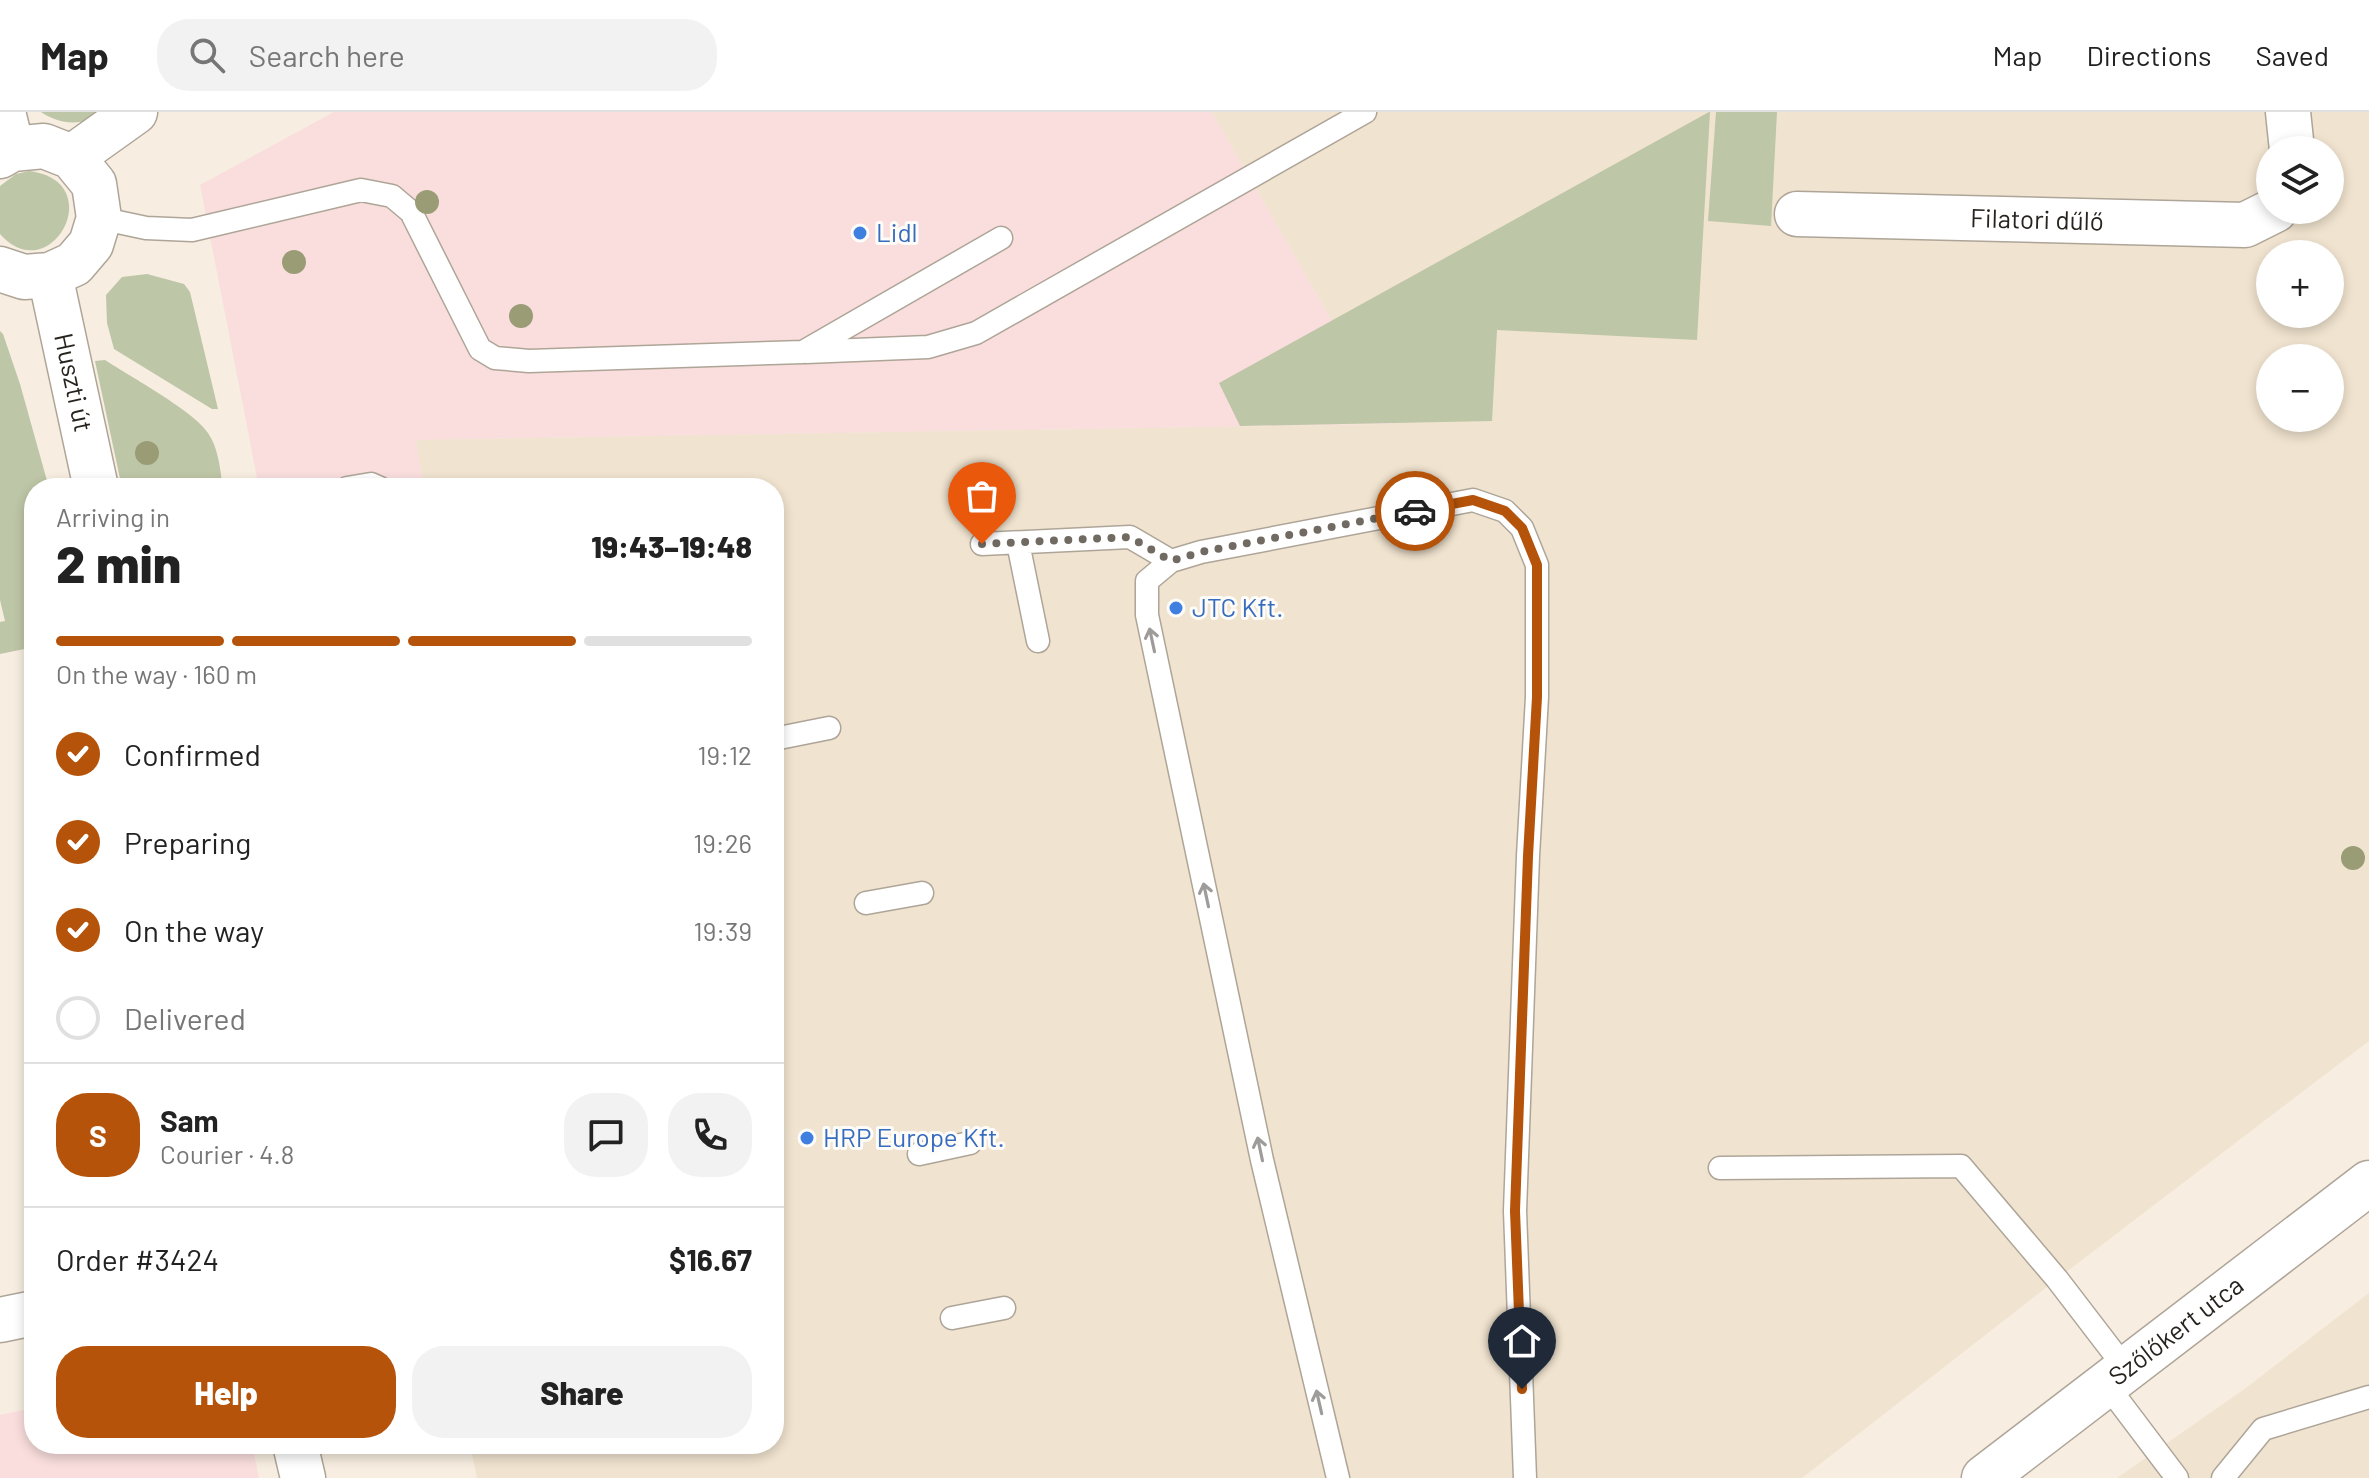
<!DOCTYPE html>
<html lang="en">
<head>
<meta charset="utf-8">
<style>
	body { margin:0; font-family:Barlow,sans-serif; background:#f2f2f2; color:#222; height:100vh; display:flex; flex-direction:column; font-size:30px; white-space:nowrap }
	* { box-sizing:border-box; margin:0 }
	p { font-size:26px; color:#767676 }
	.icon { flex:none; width:44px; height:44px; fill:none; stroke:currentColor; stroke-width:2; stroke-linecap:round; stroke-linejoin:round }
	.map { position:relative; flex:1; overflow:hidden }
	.sheet { position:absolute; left:24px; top:366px; width:760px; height:976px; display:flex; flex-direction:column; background:#fff; border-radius:32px; box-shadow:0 4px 12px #0003 }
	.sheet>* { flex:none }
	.tools { position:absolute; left:2256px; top:24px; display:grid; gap:16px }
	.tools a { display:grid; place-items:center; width:88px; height:88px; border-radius:50%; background:#fff; box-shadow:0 4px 12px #0003; font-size:40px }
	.pin { position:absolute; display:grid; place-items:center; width:68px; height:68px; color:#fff; margin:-82px -34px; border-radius:50% 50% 50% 0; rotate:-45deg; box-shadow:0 0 8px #0007 }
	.pin .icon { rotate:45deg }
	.courier { position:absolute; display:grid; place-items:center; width:80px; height:80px; margin:-40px; border:6px solid #b45309; border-radius:50%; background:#fff; color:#222; box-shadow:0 2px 10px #0007 }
	.overview em { font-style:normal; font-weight:800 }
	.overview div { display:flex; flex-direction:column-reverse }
	.overview { display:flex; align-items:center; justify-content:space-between; height:136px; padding:0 32px }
	h1 { font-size:52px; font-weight:800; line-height:60px }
	.bar { display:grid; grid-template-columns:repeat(4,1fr); gap:12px 8px; align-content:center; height:96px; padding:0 32px }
	.bar i { height:10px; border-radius:6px; background:#e0e0e0 }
	.bar .selected { background:#b45309 }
	.bar p { grid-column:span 4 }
	.line { display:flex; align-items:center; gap:20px; padding:0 32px; border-top:2px solid #e0e0e0 }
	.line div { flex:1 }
	.round { display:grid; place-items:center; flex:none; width:84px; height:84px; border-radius:32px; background:#f2f2f2 }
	ol { padding:0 32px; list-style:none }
	li { display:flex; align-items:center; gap:24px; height:88px }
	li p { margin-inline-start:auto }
	li .icon { padding:8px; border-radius:50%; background:#b45309; color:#fff; stroke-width:4 }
	li:last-child { color:#767676 }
	li i { width:44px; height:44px; border:4px solid #e0e0e0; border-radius:50% }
	.primary-button { display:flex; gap:16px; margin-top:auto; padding:16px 32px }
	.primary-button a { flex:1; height:92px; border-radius:32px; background:#b45309; color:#fff; font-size:32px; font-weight:800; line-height:92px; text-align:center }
	.primary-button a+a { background:#f2f2f2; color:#222 }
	header { display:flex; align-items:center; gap:48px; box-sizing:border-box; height:112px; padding:0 40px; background:#fff; border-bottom:2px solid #e0e0e0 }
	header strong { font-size:38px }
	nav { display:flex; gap:44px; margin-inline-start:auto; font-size:28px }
	.search { width:560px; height:72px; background:#f2f2f2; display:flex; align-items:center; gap:20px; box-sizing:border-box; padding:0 28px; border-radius:32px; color:#767676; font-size:30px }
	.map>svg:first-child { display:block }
	.commercial { fill:#f9dedd }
	.industrial { fill:#f0e3cf; fill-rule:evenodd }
	.green { fill:#bdc6a6 }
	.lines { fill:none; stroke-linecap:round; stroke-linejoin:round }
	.lane-casing { stroke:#aea598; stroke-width:25 }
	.street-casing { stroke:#aea598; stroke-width:47 }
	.secondary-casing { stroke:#aea598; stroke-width:47 }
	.lane { stroke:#fff; stroke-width:22 }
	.street { stroke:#fff; stroke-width:44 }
	.secondary { stroke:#fff; stroke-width:44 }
	.tree { fill:#9a9c76 }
	.oneway { stroke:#9e9c9a }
	.done { stroke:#706a62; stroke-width:8; stroke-dasharray:0 14.4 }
	.route { stroke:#b45309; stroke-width:10 }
	.shop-dot { fill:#3f7fe0; stroke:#fefcf9; stroke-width:3 }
	.labels { text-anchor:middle; stroke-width:6; stroke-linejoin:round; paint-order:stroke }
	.street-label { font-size:26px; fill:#27231e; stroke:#fefcf9 }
	.shop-label { font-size:26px; fill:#366cbe; stroke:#fefcf9; text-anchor:start }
</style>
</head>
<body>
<header>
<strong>Map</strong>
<div class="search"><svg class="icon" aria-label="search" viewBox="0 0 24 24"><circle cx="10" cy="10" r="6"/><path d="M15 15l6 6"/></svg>Search here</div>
<nav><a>Map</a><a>Directions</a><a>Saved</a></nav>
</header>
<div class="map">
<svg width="2369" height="1366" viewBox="0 0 2369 1366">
	<rect width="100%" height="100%" fill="#f7ede0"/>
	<path class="commercial" d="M334,0H1212L1391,312L416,328L424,376H259L200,73Z
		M34,1296V1332H252L259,1366H0V1303Z"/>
	<path class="industrial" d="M1212,0H2369V929L2057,1167L1802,1366H477L470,1332H774V376H424L416,328L1391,312ZM2270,38H2330V98H2270ZM2270,142H2330V202H2270ZM2270,246H2330V306H2270Z
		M2369,1181V1366H2117L2246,1276Z"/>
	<path class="green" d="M41,0H102C82,15 61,13 41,0Z
		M1709,0H1710L1697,228L1497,218L1492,309L1240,314L1219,271Z
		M1716,0H1777L1771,114L1708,109Z
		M29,59C111,69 50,179 0,122V74L16,62Z
		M147,162L184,172L190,180L218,297H212L114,237L107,211L106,183L122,165Z
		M0,219L3,222L20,272L49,376H34V535L0,542V510L5,509L0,488Z
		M105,248C129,264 194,299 208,321C219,337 220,358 223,376H122L95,249Z"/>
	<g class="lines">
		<g class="lane-casing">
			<path id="lane" d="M99,106L146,116L192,118L361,78L392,84L411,100L480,237L495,246L529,249L803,240L1001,126
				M806,240L928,235L976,221L1365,0
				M347,376L371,372L380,376
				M1018,431L1038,529
				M982,432L1130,425L1171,449
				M774,627L829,616
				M866,791L922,781
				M919,1042L970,1031
				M1720,1056L1961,1054L2057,1167L2126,1257
				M952,1206L1004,1196
				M2106,1272L2177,1366
				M1338,1366L1262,1048L1147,503V469L1171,449L1201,440L1473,388L1505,399L1522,416L1537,453V585L1528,744L1515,1099L1525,1366
				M2223,1366L2263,1317L2369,1285"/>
		</g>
		<g class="street-casing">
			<g id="street">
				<path d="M2288,0L2292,38"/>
				<path d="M72,45L135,0"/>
				<path id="s1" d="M1797,102L2245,113L2275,98"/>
				<path d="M0,1208L34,1201"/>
				<path id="s2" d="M1984,1366L2369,1071"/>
			</g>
		</g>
		<g class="secondary-casing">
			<g id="secondary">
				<path d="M3,0L12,37"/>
				<path d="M0,44L12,37L44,34L72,45L94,72L99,106L91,132L74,152L50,163L24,165L0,157"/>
				<path id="s3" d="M50,163L96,376"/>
				<path d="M295,1332L303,1366"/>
			</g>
		</g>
		<use href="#lane" class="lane"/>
		<use href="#street" class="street"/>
		<use href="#secondary" class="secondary"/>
	</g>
	<g class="tree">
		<circle cx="427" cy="90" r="12"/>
		<circle cx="294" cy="150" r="12"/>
		<circle cx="521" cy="204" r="12"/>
		<circle cx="147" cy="341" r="12"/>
		<circle cx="2353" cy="746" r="12"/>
	</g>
	<defs><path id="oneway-shaft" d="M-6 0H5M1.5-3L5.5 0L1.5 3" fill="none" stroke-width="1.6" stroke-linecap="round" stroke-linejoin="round" transform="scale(2)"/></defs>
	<g class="oneway">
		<use href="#oneway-shaft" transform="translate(1152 528) rotate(-102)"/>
		<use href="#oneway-shaft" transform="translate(1206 783) rotate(-102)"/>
		<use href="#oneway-shaft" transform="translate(1260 1037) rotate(-102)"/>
		<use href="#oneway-shaft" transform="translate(1319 1290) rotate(-103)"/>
	</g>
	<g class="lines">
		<path class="done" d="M982,432L1130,425L1171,449L1201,440L1415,399"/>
		<path class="route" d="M1415,399L1473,388L1505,399L1522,416L1537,453V585L1528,744L1515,1099L1522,1277"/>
	</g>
	<g class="shop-dot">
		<circle cx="860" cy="121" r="8"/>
		<circle cx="1176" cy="496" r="8"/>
		<circle cx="807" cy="1026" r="8"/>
	</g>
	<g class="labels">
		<g class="street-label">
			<text dy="9" stroke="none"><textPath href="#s1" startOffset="240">Filatori dűlő</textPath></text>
			<text dy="9" stroke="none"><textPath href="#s3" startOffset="110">Huszti út</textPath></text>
			<text dy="9" stroke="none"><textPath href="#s2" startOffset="242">Szőlőkert utca</textPath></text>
		</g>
		<g class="shop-label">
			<text x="876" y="130">Lidl</text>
			<text x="1192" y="505">JTC Kft.</text>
			<text x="823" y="1035">HRP Europe Kft.</text>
		</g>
	</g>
</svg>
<div class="tools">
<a><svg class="icon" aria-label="layers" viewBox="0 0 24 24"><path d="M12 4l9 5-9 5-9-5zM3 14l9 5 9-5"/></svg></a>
<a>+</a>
<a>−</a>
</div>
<div class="pin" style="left:982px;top:432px;background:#ea580c"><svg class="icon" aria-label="bag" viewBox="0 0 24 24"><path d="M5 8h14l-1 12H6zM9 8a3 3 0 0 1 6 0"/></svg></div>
<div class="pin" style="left:1522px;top:1277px;background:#1f2937"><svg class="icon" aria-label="home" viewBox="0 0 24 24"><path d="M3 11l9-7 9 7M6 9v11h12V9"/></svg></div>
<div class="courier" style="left:1415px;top:399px"><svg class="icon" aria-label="car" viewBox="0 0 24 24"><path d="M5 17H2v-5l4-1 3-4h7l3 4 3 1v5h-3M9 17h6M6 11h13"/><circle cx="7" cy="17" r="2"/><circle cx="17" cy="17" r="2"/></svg></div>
<section class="sheet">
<div class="overview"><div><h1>2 min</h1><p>Arriving in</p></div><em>19:43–19:48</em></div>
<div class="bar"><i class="selected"></i><i class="selected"></i><i class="selected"></i><i></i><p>On the way · 160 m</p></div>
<ol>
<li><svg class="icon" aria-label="check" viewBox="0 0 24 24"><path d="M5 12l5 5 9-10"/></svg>Confirmed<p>19:12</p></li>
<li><svg class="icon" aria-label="check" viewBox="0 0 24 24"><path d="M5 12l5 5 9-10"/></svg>Preparing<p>19:26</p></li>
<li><svg class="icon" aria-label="check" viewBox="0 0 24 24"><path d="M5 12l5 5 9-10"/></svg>On the way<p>19:39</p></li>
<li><i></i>Delivered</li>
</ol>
<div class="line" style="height:144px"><b class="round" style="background:#b45309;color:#fff">S</b><div><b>Sam</b><p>Courier · 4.8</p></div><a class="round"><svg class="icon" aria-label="chat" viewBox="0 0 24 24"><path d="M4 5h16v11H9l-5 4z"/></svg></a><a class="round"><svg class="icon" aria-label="phone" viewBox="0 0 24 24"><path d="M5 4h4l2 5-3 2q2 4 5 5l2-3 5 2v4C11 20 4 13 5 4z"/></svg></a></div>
<div class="line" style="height:104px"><div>Order #3424</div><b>$16.67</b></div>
<div class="primary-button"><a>Help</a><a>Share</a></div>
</section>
</div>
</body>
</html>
